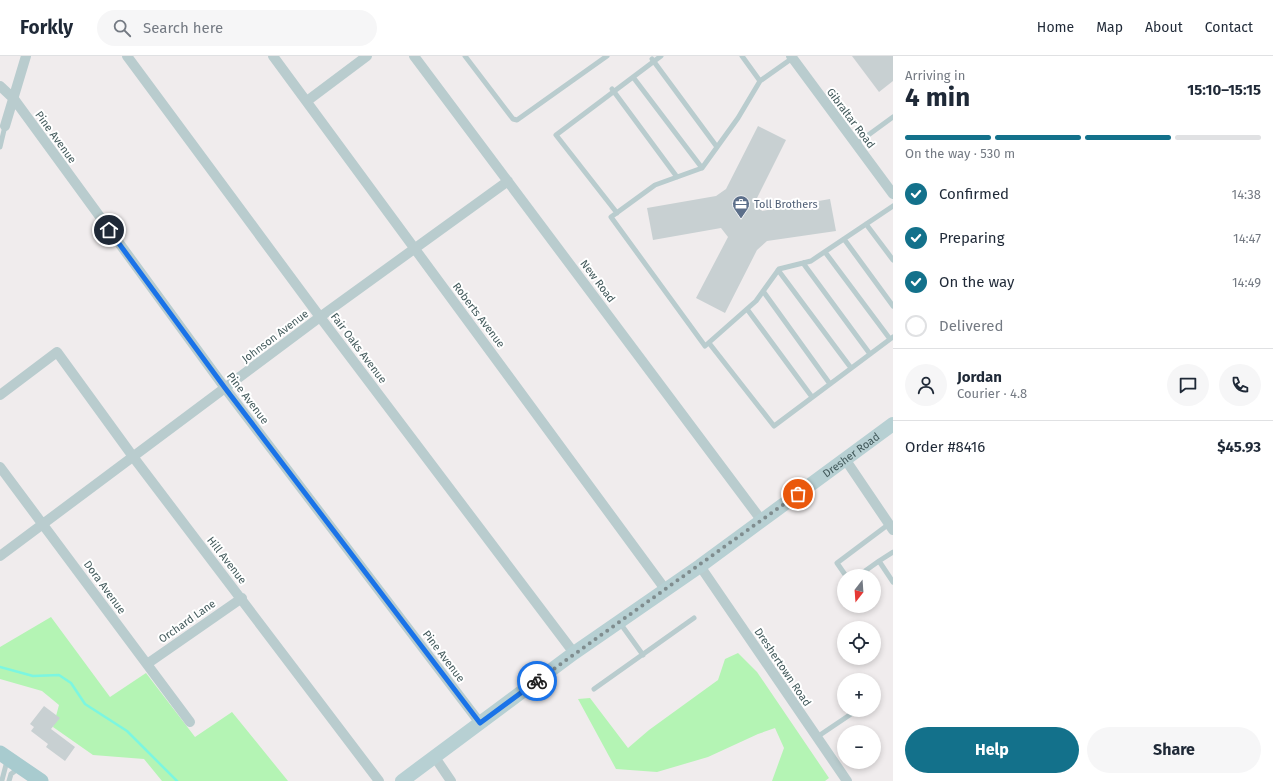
<!DOCTYPE html>
<html lang="en">
<head>
<meta charset="utf-8">
<style>
	body { margin:0; font-family:"Fira Sans",sans-serif; background:#f6f6f7; color:#1f2937; height:100vh; display:flex; flex-direction:column; font-size:15px; white-space:nowrap }
	* { box-sizing:border-box; margin:0 }
	p { font-size:13px; color:#747a83 }
	.icon { flex:none; width:22px; height:22px; fill:none; stroke:currentColor; stroke-width:2; stroke-linecap:round; stroke-linejoin:round }
	.map { position:relative; flex:1; overflow:hidden }
	.side { display:flex; flex-direction:column; background:#fff; width:380px }
	.side>* { flex:none }
	.needle { width:26px; rotate:197deg }
	.tools { position:absolute; left:837px; top:513px; display:grid; gap:8px }
	.tools a { display:grid; place-items:center; width:44px; height:44px; border-radius:50%; background:#fff; box-shadow:0 2px 6px #0003; font-size:20px }
	.pin { position:absolute; display:grid; place-items:center; width:34px; height:34px; color:#fff; margin:-17px; border:2px solid #fff; border-radius:50%; box-shadow:0 1px 4px #0007 }
	.courier { position:absolute; display:grid; place-items:center; width:40px; height:40px; margin:-20px; border:3px solid #1a73e8; border-radius:50%; background:#fff; color:#222; box-shadow:0 1px 5px #0007 }
	.summary em { font-style:normal; font-weight:700 }
	.summary div { display:flex; flex-direction:column-reverse }
	.summary { display:flex; align-items:center; justify-content:space-between; height:68px; padding:0 12px }
	h1 { font-size:26px; font-weight:700; line-height:30px }
	.bar { display:grid; grid-template-columns:repeat(4,1fr); gap:6px 4px; align-content:center; height:48px; padding:0 12px }
	.bar i { height:5px; border-radius:3px; background:#e0e1e3 }
	.bar .current { background:#13718b }
	.bar p { grid-column:span 4 }
	.line { display:flex; align-items:center; gap:10px; padding:0 12px; border-top:1px solid #e0e1e3 }
	.line div { flex:1 }
	.round { display:grid; place-items:center; flex:none; width:42px; height:42px; border-radius:21px; background:#f6f6f7 }
	ol { padding:0 12px; list-style:none }
	li { display:flex; align-items:center; gap:12px; height:44px }
	li p { margin-inline-start:auto }
	li .icon { padding:4px; border-radius:50%; background:#13718b; color:#fff; stroke-width:4 }
	li:last-child { color:#747a83 }
	li i { width:22px; height:22px; border:2px solid #e0e1e3; border-radius:50% }
	.button { display:flex; gap:8px; margin-top:auto; padding:8px 12px }
	.button a { flex:1; height:46px; border-radius:24px; background:#13718b; color:#fff; font-size:16px; font-weight:700; line-height:46px; text-align:center }
	.button a+a { background:#f6f6f7; color:#1f2937 }
	header { display:flex; align-items:center; gap:24px; box-sizing:border-box; height:56px; padding:0 20px; background:#fff; border-bottom:1px solid #e0e1e3 }
	header strong { font-size:19px }
	nav { display:flex; gap:22px; margin-inline-start:auto; font-size:14px }
	.search { width:280px; height:36px; background:#f6f6f7; display:flex; align-items:center; gap:10px; box-sizing:border-box; padding:0 14px; border-radius:22px; color:#747a83; font-size:15px }
	main { display:flex; flex:1; min-height:0 }
	.map>svg:first-child { display:block }
	.green { fill:#b4f4b4 }
	.lines { fill:none; stroke-linecap:round; stroke-linejoin:round }
	.stream { stroke:#7cf6e0; stroke-width:2.5 }
	.building { fill:#c8d0d2 }
	.lane { stroke:#b9ccce; stroke-width:5 }
	.street { stroke:#b9ccce; stroke-width:10 }
	.secondary { stroke:#b7d0d3; stroke-width:14 }
	.primary { stroke:#a8cbcf; stroke-width:15 }
	.done { stroke:#808d8f; stroke-width:4; stroke-dasharray:0 7.2 }
	.route { stroke:#1a73e8; stroke-width:5 }
	.labels { text-anchor:middle; stroke-width:4; stroke-linejoin:round; paint-order:stroke }
	.street-label { font-size:11px; fill:#435a5c; stroke:#fff }
	.service-label { font-size:11px; fill:#4e5e75; stroke:#fff; text-anchor:start }
</style>
</head>
<body>
<header>
<strong>Forkly</strong>
<div class="search"><svg class="icon" aria-label="search" viewBox="0 0 24 24"><circle cx="10" cy="10" r="6"/><path d="M15 15l6 6"/></svg>Search here</div>
<nav><a>Home</a><a>Map</a><a>About</a><a>Contact</a></nav>
</header>
<main>
<div class="map">
<svg width="893" height="725" viewBox="0 0 893 725">
	<rect width="100%" height="100%" fill="#f0eced"/>
	<path class="green" d="M51,561L110,641L146,617L195,681L232,656L288,725H162L144,703L93,699L53,671L59,649L42,635L0,623V591Z
		M738,597L757,616L829,722L825,725H772L784,692L775,672L758,678L708,701L657,716L616,713L578,643L590,642L628,692L649,674L718,624L725,603Z"/>
	<g class="lines">
		<path class="stream" d="M0,611L33,620L59,619L71,627L85,648L127,675L177,725"/>
	</g>
	<path class="building" d="M852,0H893V25L879,36Z
		M758,70L786,84L755,146L762,155L830,143L836,175L767,185L757,194L725,257L696,242L728,181L721,172L653,184L647,152L716,140L726,133Z
		M44,650L60,662L51,673L75,691L65,705L46,691L48,688L31,675L34,671L30,668Z"/>
	<g class="lines">
		<path class="lane" d="M465,0L513,63L517,64L607,0
			M742,0L760,25
			M794,1L760,25L738,62L702,112L655,129L611,161L705,290L756,245L779,213L811,205L893,150
			M652,3L717,91
			M633,21L702,112
			M612,33L677,121
			M856,88L893,61
			M0,91L5,70
			M617,157L556,79L661,0
			M866,168L893,204
			M844,183L893,250
			M825,196L890,283
			M803,207L870,298
			M778,214L851,312
			M763,235L830,328
			M747,253L812,341
			M709,287L774,370L893,281
			M893,496L879,505L893,526
			M846,520L837,507L889,468
			M858,520L879,505
			M620,567L643,599
			M594,633L694,562
			M817,681L857,654
			M2,724L7,705
			M9,725L11,718L19,712"/>
		<path class="street" d="M127,0L320,261L574,597
			M273,0L665,533
			M414,0L762,465
			M791,0L893,138
			M0,30L14,43L225,332L480,667
			M307,45L367,0
			M5,70L26,0
			M0,339L57,296L134,402L379,725
			M845,403L893,474
			M0,411L190,666
			M0,500L320,261L508,125
			M700,510L847,725
			M147,608L242,542
			M434,700L451,725"/>
		<path class="secondary" id="s1" d="M402,725L574,597L700,510L893,368"/>
		<path class="primary" d="M0,697L41,725"/>
	</g>
	<g class="lines">
		<path class="done" d="M537,625L798,438"/>
		<path class="route" d="M109,174L225,332L480,667L537,625"/>
	</g>
	<defs>
		<g id="office-pin" transform="scale(0.9)"><path d="M0 17L-7.5 6A9.5 9.5 0 1 1 7.5 6Z" fill="#5c6f8a" stroke="#fff"/><path d="M-6-3h4V-5.5h4V-3h4V5H-6ZM-1-4.5V-3h2v-1.5ZM-6 0V1H6V0Z" fill="#fff"/></g>
	</defs>
	<g fill-rule="evenodd">
		<use href="#office-pin" x="741" y="148"/>
	</g>
	<g class="labels">
		<g class="street-label">
			<text transform="translate(851 62) rotate(53)" y="4">Gibraltar Road</text>
			<text transform="translate(56 81) rotate(54)" y="4">Pine Avenue</text>
			<text transform="translate(598 225) rotate(53)" y="4">New Road</text>
			<text transform="translate(479 259) rotate(53)" y="4">Roberts Avenue</text>
			<text transform="translate(275 280) rotate(-37)" y="4">Johnson Avenue</text>
			<text transform="translate(359 292) rotate(53)" y="4">Fair Oaks Avenue</text>
			<text transform="translate(248 342) rotate(53)" y="4">Pine Avenue</text>
			<text dy="4" stroke="none"><textPath href="#s1" startOffset="555">Dresher Road</textPath></text>
			<text transform="translate(227 504) rotate(52)" y="4">Hill Avenue</text>
			<text transform="translate(105 531) rotate(54)" y="4">Dora Avenue</text>
			<text transform="translate(187 565) rotate(-35)" y="4">Orchard Lane</text>
			<text transform="translate(444 600) rotate(53)" y="4">Pine Avenue</text>
			<text transform="translate(783 611) rotate(56)" y="4">Dreshertown Road</text>
		</g>
		<g class="service-label">
			<text x="754" y="152">Toll Brothers</text>
		</g>
	</g>
</svg>
<div class="tools">
<a><svg class="needle" viewBox="-14 -14 28 28"><path d="M0-13l5 13h-10z" fill="#e53935"/><path d="M0 13l5-13h-10z" fill="#747a83"/></svg></a>
<a><svg class="icon" aria-label="locate" viewBox="0 0 24 24"><circle cx="12" cy="12" r="6"/><path d="M12 2v4M12 18v4M2 12h4M18 12h4"/></svg></a>
<a>+</a>
<a>−</a>
</div>
<div class="pin" style="left:798px;top:438px;background:#ea580c"><svg class="icon" aria-label="bag" viewBox="0 0 24 24"><path d="M5 8h14l-1 12H6zM9 8a3 3 0 0 1 6 0"/></svg></div>
<div class="pin" style="left:109px;top:174px;background:#1f2937"><svg class="icon" aria-label="home" viewBox="0 0 24 24"><path d="M3 11l9-7 9 7M6 9v11h12V9"/></svg></div>
<div class="courier" style="left:537px;top:625px"><svg class="icon" aria-label="bike" viewBox="0 0 24 24"><circle cx="6" cy="16" r="4"/><circle cx="18" cy="16" r="4"/><path d="M6 16l4-8h5l3 8M10 8l3 8H6M13 5h3"/></svg></div>
</div>
<section class="side">
<div class="summary"><div><h1>4 min</h1><p>Arriving in</p></div><em>15:10–15:15</em></div>
<div class="bar"><i class="current"></i><i class="current"></i><i class="current"></i><i></i><p>On the way · 530 m</p></div>
<ol>
<li><svg class="icon" aria-label="check" viewBox="0 0 24 24"><path d="M5 12l5 5 9-10"/></svg>Confirmed<p>14:38</p></li>
<li><svg class="icon" aria-label="check" viewBox="0 0 24 24"><path d="M5 12l5 5 9-10"/></svg>Preparing<p>14:47</p></li>
<li><svg class="icon" aria-label="check" viewBox="0 0 24 24"><path d="M5 12l5 5 9-10"/></svg>On the way<p>14:49</p></li>
<li><i></i>Delivered</li>
</ol>
<div class="line" style="height:72px"><a class="round"><svg class="icon" aria-label="person" viewBox="0 0 24 24"><circle cx="12" cy="8" r="4"/><path d="M4 21q1-7 8-7t8 7"/></svg></a><div><b>Jordan</b><p>Courier · 4.8</p></div><a class="round"><svg class="icon" aria-label="chat" viewBox="0 0 24 24"><path d="M4 5h16v11H9l-5 4z"/></svg></a><a class="round"><svg class="icon" aria-label="phone" viewBox="0 0 24 24"><path d="M5 4h4l2 5-3 2q2 4 5 5l2-3 5 2v4C11 20 4 13 5 4z"/></svg></a></div>
<div class="line" style="height:52px"><div>Order #8416</div><b>$45.93</b></div>
<div class="button"><a>Help</a><a>Share</a></div>
</section>
</main>
</body>
</html>
